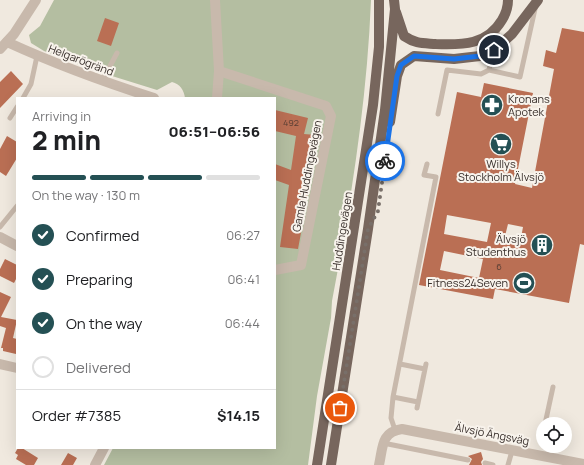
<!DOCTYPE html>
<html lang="en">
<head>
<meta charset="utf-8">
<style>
	body { margin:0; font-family:Manrope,sans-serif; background:#f6f6f6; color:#202124; height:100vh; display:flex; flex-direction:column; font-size:15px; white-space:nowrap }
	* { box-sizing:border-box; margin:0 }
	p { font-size:13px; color:#757577 }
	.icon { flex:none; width:22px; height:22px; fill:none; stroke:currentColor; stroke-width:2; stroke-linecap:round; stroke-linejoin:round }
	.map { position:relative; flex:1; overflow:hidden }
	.panel { position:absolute; left:16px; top:97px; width:260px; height:352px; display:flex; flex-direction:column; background:#fff; border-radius:0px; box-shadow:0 4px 16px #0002 }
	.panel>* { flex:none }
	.tools { position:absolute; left:536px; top:417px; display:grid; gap:8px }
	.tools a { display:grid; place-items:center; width:36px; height:36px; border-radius:50%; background:#fff; box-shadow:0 4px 16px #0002; font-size:20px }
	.pin { position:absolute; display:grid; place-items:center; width:34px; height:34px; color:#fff; margin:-17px; border:2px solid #fff; border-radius:50%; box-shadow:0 1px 4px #0007 }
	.courier { position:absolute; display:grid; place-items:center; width:40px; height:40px; margin:-20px; border:3px solid #1a73e8; border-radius:50%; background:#fff; color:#222; box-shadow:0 1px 5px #0007 }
	.summary em { font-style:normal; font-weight:800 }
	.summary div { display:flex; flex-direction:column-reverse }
	.summary { display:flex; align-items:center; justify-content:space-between; height:68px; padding:0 16px }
	h1 { font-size:26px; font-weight:800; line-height:30px }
	.bar { display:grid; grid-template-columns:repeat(4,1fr); gap:6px 4px; align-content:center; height:48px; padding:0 16px }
	.bar i { height:5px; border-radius:3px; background:#e0e0e0 }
	.bar .selected { background:#245054 }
	.bar p { grid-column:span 4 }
	.line { display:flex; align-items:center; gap:10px; padding:0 16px; border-top:1px solid #e0e0e0 }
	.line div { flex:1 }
	ol { padding:0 16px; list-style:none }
	li { display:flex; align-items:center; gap:12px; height:44px }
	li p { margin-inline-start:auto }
	li .icon { padding:4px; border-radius:50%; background:#245054; color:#fff; stroke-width:4 }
	li:last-child { color:#757577 }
	li i { width:22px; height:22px; border:2px solid #e0e0e0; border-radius:50% }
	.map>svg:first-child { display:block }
	.green { fill:#b4bea1 }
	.building { fill:#ba6f54; fill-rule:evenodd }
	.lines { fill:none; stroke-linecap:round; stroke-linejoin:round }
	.service { stroke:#c8b9ac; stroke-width:5 }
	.minor { stroke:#c8b9ac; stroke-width:10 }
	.tertiary { stroke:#c8b9ac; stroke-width:10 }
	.primary { stroke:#77665d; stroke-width:10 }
	.done { stroke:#786f69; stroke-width:4; stroke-dasharray:0 7.2 }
	.route { stroke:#1a73e8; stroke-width:5 }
	.labels { text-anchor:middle; stroke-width:4; stroke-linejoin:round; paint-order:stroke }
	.number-label { font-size:9px; fill:#583e34 }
	.street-label { font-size:11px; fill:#372e2a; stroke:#f8f3ec }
	.poi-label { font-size:11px; fill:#372e2a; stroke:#f8f3ec; text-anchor:end }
</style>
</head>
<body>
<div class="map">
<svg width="584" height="465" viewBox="0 0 584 465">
	<rect width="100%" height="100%" fill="#f0e9df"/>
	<path class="green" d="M54,0H371C367,101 351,201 332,301L331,318L317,396L308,465H104L113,448H275V98H185C184,90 180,84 172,82L157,90L112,76L44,51L31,43L29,35L40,26Z"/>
	<path class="building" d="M105,18L119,23L111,46L97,41Z
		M562,28L584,32V245L580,244L569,303L495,289L493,299L419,285L457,92L481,97L484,83L533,93L515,184L532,188L554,69L543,66L546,50L556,53ZM447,215L491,223L487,242L444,234ZM508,224L523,227L520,243L504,240ZM444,251L483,259L479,278L440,270Z
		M11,71L23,84L0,108V82Z
		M275,110L308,118L304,134L316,135L306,206L298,249L280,247L289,185L275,180V164L291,170L296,136L275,131Z
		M7,136L17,142V158L6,176L0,172V149Z
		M5,259L17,265V277L14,283L0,276V269Z
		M0,292L11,297L1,317L17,320L13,338L17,339L16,354L3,351V348H1L6,328L0,326Z
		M18,448H22L38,458L34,465H26L16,459L18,455L15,453Z
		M481,452L483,459L481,462L482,465H469L472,459L468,456Z
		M68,453L77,458L73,465H61Z"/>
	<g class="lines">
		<path class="service" d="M498,29L489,70L520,77L535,9
			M102,81L117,53
			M23,98L31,84L37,56
			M438,114L447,70L481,74L489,70
			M10,118L17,107
			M0,227L17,206
			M400,364L425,369
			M393,397L418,402
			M417,408L426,364
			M545,424L553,387
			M395,430L391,418L393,397L436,177L424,175L427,164
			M543,434V432
			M383,443L468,460
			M485,463L493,465
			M508,465L512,451"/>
		<path class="minor" d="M215,0L219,71L326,106L331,116L301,265L275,270
			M7,42C55,64 104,82 154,98
			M217,98L219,71
			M0,237L17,246
			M0,364L17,368
			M95,465L104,448
			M379,465C383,447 381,432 402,429L584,464"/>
		<path class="tertiary" d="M0,49L14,34L36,0"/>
		<path class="primary" d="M396,12L404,36C416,44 422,43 436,44C463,45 487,45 502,20C505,15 508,7 508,0
			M390,122L397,76L401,65L414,56L454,59L480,56L494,50L512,34L538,0
			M317,465L373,105L379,47V0
			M331,465L368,229L385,110L395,9L394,0"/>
	</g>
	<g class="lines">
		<path class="done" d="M340,408L368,229L378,211L385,161"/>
		<path class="route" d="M385,161L397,76L401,65L414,56L454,59L480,56L494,50"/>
	</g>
	<defs>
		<g id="pharmacy-disc" transform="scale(1.15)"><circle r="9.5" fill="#245054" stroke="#f8f3ec"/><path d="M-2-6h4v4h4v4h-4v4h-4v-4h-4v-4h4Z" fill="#fff"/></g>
		<g id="supermarket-disc" transform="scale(1.15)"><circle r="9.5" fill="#245054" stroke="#f8f3ec"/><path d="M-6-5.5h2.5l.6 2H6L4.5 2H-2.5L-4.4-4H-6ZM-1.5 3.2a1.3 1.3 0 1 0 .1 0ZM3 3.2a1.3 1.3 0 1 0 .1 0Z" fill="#fff"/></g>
		<g id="building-disc" transform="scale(1.15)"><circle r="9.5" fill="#245054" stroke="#f8f3ec"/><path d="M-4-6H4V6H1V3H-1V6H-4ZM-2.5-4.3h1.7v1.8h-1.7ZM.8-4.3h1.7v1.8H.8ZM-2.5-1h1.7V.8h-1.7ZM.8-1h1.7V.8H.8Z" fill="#fff"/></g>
		<g id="stadium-disc" transform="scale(1.15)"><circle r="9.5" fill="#245054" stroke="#f8f3ec"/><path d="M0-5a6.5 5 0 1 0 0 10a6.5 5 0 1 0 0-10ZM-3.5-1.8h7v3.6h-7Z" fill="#fff"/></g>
	</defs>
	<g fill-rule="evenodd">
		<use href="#pharmacy-disc" x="492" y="105"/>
		<use href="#supermarket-disc" x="501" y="144"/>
		<use href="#building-disc" x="542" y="245"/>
		<use href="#stadium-disc" x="524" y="283"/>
	</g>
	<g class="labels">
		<g class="number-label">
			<text x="291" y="126">492</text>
			<text x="499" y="270">6</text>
		</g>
		<g class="street-label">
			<text transform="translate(81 60) rotate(21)" y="4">Helgarögränd</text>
			<text transform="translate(307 176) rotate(-79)" y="4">Gamla Huddingevägen</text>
			<text transform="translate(342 231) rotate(-81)" y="4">Huddingevägen</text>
			<text transform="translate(492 434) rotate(11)" y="4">Älvsjö Ängsväg</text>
		</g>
		<g class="poi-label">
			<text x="508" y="103" text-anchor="start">Kronans<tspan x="508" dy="13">Apotek</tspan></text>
			<text x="501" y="168" text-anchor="middle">Willys<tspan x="501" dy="13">Stockholm Älvsjö</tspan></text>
			<text x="526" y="243">Älvsjö<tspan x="526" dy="13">Studenthus</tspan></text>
			<text x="508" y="287">Fitness24Seven</text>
		</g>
	</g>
</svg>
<div class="tools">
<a><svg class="icon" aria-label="locate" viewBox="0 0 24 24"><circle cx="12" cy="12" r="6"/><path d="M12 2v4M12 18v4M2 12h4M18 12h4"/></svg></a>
</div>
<div class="pin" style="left:340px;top:408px;background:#ea580c"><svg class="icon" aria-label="bag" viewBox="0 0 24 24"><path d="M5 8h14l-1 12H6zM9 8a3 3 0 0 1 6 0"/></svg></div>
<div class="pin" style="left:494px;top:50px;background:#1f2937"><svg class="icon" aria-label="home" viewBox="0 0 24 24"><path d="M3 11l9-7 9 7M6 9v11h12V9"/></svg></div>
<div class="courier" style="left:385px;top:161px"><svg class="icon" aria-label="bike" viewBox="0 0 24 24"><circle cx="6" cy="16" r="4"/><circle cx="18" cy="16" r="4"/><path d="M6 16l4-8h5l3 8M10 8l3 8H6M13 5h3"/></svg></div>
<section class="panel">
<div class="summary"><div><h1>2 min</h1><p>Arriving in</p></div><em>06:51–06:56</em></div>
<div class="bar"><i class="selected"></i><i class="selected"></i><i class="selected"></i><i></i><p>On the way · 130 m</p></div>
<ol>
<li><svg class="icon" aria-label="check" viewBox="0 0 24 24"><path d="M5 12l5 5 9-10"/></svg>Confirmed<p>06:27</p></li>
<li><svg class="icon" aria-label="check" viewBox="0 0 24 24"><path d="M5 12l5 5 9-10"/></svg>Preparing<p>06:41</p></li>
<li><svg class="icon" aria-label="check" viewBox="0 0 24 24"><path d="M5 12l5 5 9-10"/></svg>On the way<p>06:44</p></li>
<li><i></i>Delivered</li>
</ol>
<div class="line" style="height:52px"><div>Order #7385</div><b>$14.15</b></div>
</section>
</div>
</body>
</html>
